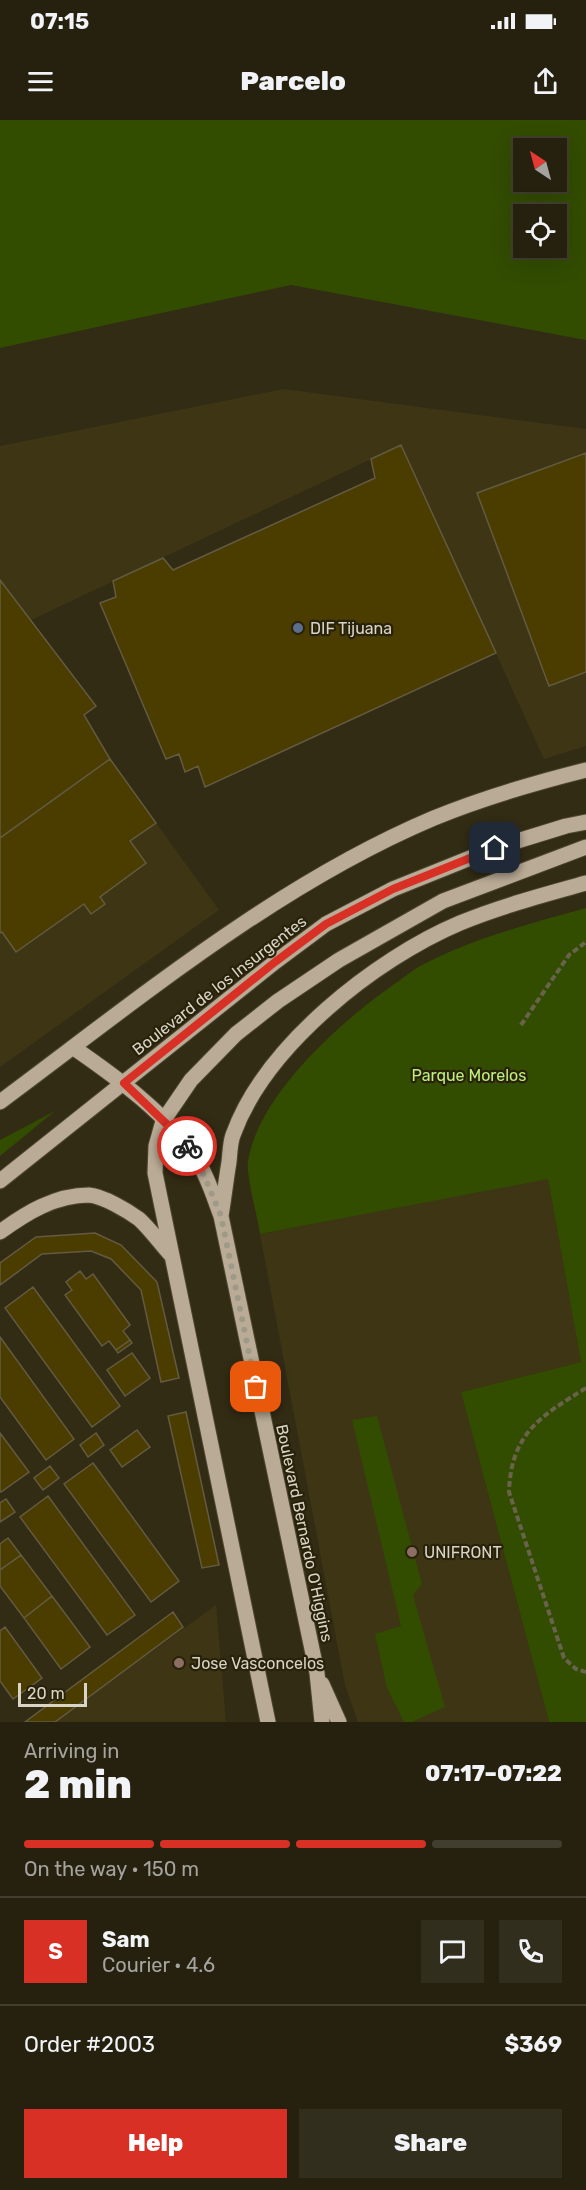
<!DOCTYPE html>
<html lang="en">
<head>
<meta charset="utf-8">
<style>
	body { margin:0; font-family:Rubik,sans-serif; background:#322e1d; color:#f1f3f6; height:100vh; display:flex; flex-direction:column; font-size:22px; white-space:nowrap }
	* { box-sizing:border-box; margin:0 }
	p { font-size:20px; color:#a4a39e }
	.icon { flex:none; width:33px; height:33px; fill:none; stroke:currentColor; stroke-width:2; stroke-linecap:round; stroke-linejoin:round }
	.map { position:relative; height:1602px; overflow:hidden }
	.drawer { display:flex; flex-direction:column; background:#26210f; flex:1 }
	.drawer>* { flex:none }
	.needle { width:39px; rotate:324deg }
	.controls { position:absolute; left:513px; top:18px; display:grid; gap:12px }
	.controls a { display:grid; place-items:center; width:54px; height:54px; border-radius:0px; background:#26210f; box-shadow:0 6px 24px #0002,0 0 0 2px #423e2f; font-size:30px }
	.scale { position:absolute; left:18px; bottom:15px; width:69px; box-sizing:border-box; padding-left:6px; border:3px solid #d9d4c6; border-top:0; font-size:16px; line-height:21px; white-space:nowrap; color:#d9d4c6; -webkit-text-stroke:4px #29220a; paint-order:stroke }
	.pin { position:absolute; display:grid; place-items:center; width:51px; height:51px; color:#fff; margin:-26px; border-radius:12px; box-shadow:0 3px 9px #0006 }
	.courier { position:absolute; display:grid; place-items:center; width:60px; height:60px; margin:-30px; border:4px solid #d93025; border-radius:50%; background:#fff; color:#222; box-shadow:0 2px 8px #0007 }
	.head em { font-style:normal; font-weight:800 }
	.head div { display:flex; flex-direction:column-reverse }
	.head { display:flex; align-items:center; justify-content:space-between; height:102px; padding:0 24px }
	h1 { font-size:39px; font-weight:800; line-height:45px }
	.bar { display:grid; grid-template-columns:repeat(4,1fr); gap:9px 6px; align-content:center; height:72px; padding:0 24px }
	.bar i { height:8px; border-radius:4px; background:#423e2f }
	.bar .current { background:#d93025 }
	.bar p { grid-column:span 4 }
	.line { display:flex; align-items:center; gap:15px; padding:0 24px; border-top:2px solid #423e2f }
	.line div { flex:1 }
	.round { display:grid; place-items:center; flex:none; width:63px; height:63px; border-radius:0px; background:#322e1d }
	.cta { display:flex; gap:12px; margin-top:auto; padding:12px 24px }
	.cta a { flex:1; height:69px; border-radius:0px; background:#d93025; color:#fff; font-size:24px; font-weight:800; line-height:69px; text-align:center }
	.cta a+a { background:#322e1d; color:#f1f3f6 }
	.status { display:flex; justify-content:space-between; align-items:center; height:42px; padding:0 30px; background:#26210f; direction:ltr }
	.status svg { height:16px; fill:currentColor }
	header { display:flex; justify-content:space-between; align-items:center; height:78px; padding:0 24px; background:#26210f; font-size:27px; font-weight:800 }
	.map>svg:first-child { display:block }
	.built { fill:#3e3515 }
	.green { fill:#324c00; fill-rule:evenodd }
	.building { fill:#4b3c00; stroke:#625b41; stroke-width:1.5 }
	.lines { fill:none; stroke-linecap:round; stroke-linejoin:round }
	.major-casing { stroke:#4e4730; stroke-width:17 }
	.path { stroke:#69634e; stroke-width:4; stroke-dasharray:6 3; stroke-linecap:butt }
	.major { stroke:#baab96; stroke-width:15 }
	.done { stroke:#9f9988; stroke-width:6; stroke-dasharray:0 10.8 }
	.route { stroke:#d93025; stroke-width:8 }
	.service-dot { fill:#5c6f8a; stroke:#29220a; stroke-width:2 }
	.education-dot { fill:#8d6e63; stroke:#29220a; stroke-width:2 }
	.labels { text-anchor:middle; stroke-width:4.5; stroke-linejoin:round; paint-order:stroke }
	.poi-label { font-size:16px; fill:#d9d4c6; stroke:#29220a; text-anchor:start }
	.street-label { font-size:16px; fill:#d9d4c6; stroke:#29220a }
	.park-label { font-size:16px; fill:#bdef7b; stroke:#29220a }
</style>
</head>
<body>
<div class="status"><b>07:15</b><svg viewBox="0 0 49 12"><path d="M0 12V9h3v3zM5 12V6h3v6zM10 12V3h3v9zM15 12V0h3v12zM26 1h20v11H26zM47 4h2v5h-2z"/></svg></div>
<header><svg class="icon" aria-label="menu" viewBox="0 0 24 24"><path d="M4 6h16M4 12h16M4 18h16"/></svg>Parcelo<svg class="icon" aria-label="share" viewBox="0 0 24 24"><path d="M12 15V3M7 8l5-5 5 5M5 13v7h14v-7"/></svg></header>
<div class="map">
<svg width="586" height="1602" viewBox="0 0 586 1602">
	<rect width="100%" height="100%" fill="#332c14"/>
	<path class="built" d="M284,269L586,309V626L544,639L401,325L27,502L110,639L219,790L0,947V326Z
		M548,1058L581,1242L461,1272L549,1602H358L345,1565L260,1114Z
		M216,1485L226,1602H55Z"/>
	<path class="green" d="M0,0H586V220L291,165L0,228ZM556,28V62H524V28ZM556,94V128H524V94Z
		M586,788V1602H549L461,1272L581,1242L548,1059L260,1114C258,1099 246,1055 248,1042C258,973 345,898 400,860C408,854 417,847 426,843C477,817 532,803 586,788Z
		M55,991L0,1036V1020Z
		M377,1296L422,1464L413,1475L445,1587L412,1602H404L387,1568L375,1514L401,1506L352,1300Z"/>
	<path class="building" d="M401,325L496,533L205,667L198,646L185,652L179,634L166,639L100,483L116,477L113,461L163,438L173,450L375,358L371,339Z
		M586,333V552L549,566L477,373Z
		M0,460L96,586L84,595L110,639L0,718Z
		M110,639L156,703L130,721L146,743L100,777L105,784L91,794L84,784L16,832L2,812L0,813V718Z
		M95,1113L121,1125L157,1162L179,1258L161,1262L141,1170L111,1139L91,1131L42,1134L0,1165V1143L36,1117Z
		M80,1151L86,1159L93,1154L130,1205L123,1211L130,1220L116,1230L109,1221L102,1226L65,1175L72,1170L66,1162Z
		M33,1167L120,1286L92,1307L5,1188Z
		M0,1217L74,1319L46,1340L0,1277Z
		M130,1220L132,1223L118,1233L116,1230Z
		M132,1233L150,1258L125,1276L107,1250Z
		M186,1292L219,1445L202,1448L168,1296Z
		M137,1310L150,1327L122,1347L110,1330Z
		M0,1313L29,1352L1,1372L0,1371Z
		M96,1313L104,1325L88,1337L80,1325Z
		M93,1343L179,1461L151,1482L64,1364Z
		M50,1346L59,1358L43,1370L34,1358Z
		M48,1376L135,1495L107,1515L20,1397Z
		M6,1379L15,1392L0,1402V1383Z
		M8,1418L21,1435L0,1450V1424Z
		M21,1435L52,1476L24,1498L0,1466V1450Z
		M52,1476L90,1527L61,1549L24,1498Z
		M173,1492L183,1507L55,1602H25Z
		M5,1507L42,1558L13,1579L0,1561V1511Z"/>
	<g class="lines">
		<g class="major-casing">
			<path id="major" d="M74,928C116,957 170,996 197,1040C208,1057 214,1078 221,1096L317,1553L322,1602
				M0,982C136,881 277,764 434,698C483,678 534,663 586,650
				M0,1061L275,842L326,804L393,769L495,728L566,706L586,702
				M221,1096C224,1078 226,1060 229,1042C230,1033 230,1023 233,1015C265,926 375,839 460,803C501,786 544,775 586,763
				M0,1112C26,1093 55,1075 89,1075C103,1076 128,1091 139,1099C150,1109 160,1123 170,1134
				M322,1564L339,1602
				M268,1602L155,1053L156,1026L163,1001L191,960L236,914L278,881L339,840L443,781L586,727"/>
		</g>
		<path class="path" d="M521,905L569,835L586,822
			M586,1268C541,1296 511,1313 509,1372L564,1538L576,1549L586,1552"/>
		<use href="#major" class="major"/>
	</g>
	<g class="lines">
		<path class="done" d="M187,1026L198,1041L221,1096L256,1267"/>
		<path class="route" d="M187,1026L180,1017L124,963L275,842L326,804L393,769L495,728"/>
	</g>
	<circle class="service-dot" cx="298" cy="508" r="6"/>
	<g class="education-dot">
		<circle cx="412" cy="1432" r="6"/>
		<circle cx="179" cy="1543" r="6"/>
	</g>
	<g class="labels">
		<g class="poi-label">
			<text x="310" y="514">DIF Tijuana</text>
			<text x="424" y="1438">UNIFRONT</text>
			<text x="191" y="1549">Jose Vasconcelos</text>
		</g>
		<g class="street-label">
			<text transform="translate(219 865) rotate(-38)" y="6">Boulevard de los Insurgentes</text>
			<text transform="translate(305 1413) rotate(78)" y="6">Boulevard Bernardo O'Higgins</text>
		</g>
		<g class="park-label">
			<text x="469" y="961">Parque Morelos</text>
		</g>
	</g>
</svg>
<div class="controls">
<a><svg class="needle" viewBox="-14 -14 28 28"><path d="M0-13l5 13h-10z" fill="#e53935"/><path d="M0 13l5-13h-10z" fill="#a4a39e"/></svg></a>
<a><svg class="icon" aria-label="locate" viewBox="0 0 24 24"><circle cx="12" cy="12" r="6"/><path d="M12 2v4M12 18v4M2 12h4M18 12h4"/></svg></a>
</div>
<div class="scale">20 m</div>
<div class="pin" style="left:256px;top:1267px;background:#ea580c"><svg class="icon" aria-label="bag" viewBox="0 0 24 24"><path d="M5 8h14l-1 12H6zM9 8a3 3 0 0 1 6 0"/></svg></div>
<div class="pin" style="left:495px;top:728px;background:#1f2937"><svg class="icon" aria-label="home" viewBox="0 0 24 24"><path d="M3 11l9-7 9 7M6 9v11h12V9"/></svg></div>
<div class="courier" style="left:187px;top:1026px"><svg class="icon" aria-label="bike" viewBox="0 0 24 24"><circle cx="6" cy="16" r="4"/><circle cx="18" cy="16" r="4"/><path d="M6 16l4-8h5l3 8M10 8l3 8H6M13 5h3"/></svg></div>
</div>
<section class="drawer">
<div class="head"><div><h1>2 min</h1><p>Arriving in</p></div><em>07:17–07:22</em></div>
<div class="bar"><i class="current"></i><i class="current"></i><i class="current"></i><i></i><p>On the way · 150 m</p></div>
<div class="line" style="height:108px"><b class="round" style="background:#d93025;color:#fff">S</b><div><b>Sam</b><p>Courier · 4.6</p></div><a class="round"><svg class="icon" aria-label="chat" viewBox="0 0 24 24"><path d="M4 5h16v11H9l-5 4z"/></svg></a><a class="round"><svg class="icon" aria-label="phone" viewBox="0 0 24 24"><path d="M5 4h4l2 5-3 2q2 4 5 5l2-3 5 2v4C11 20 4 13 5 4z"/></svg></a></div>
<div class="line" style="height:78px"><div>Order #2003</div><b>$369</b></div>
<div class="cta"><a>Help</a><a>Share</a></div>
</section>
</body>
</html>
